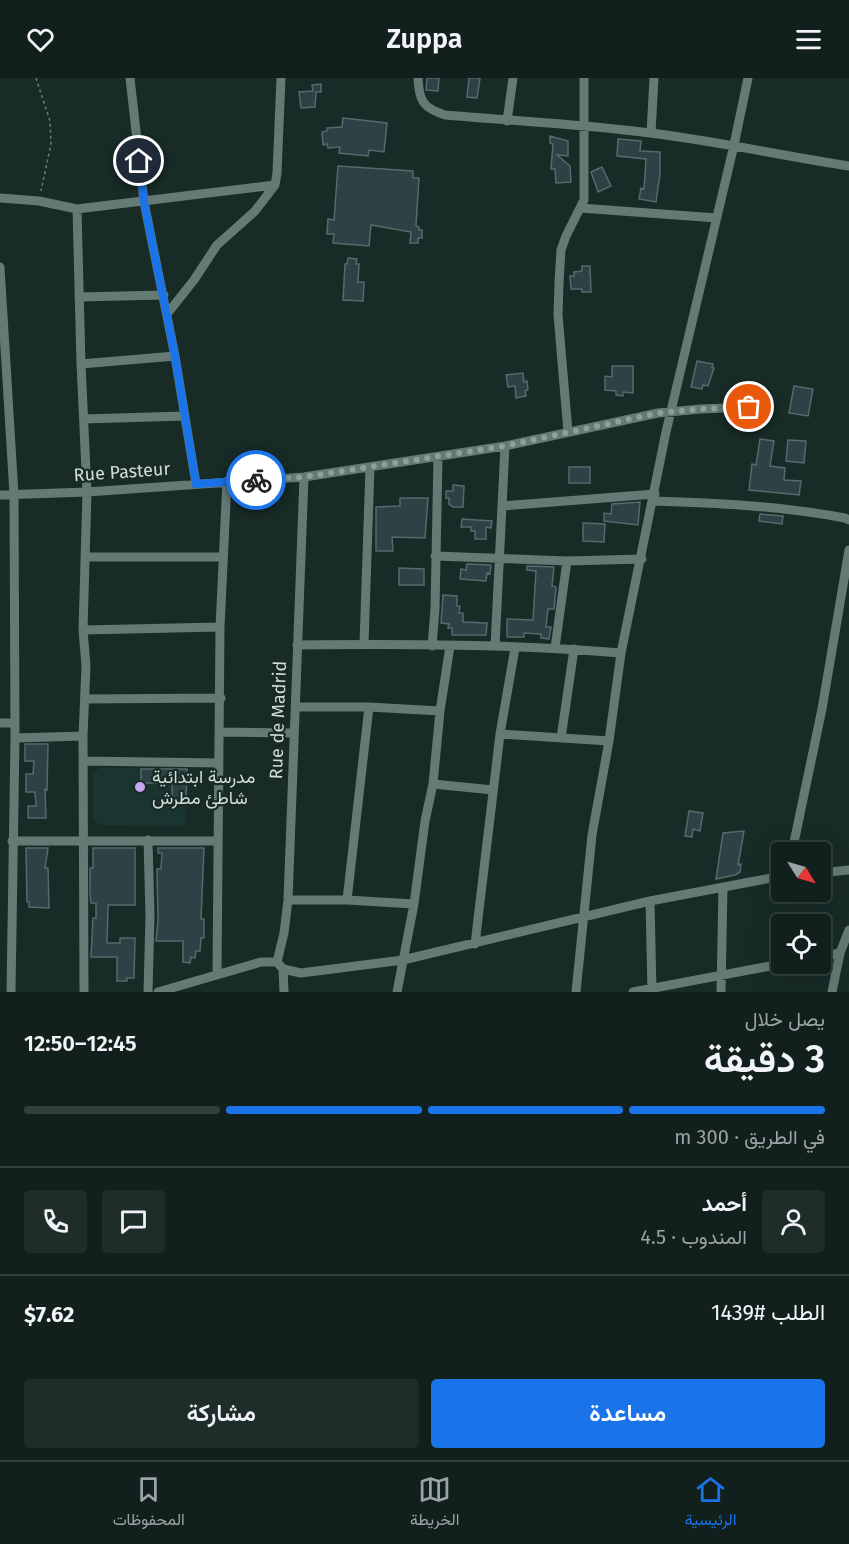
<!DOCTYPE html>
<html lang="ar">
<head>
<meta charset="utf-8">
<style>
	body { margin:0; font-family:"Fira Sans",Vazirmatn,sans-serif; background:#1f2d2a; color:#f1f3f6; direction:rtl; height:100vh; display:flex; flex-direction:column; font-size:22px; white-space:nowrap }
	* { box-sizing:border-box; margin:0 }
	p { font-size:20px; color:#9ca3a4 }
	.icon { flex:none; width:33px; height:33px; fill:none; stroke:currentColor; stroke-width:2; stroke-linecap:round; stroke-linejoin:round }
	.map { position:relative; height:914px; overflow:hidden; direction:ltr }
	.side { display:flex; flex-direction:column; background:#12201d; flex:1 }
	.side>* { flex:none }
	.needle { width:39px; rotate:127deg }
	.fabs { position:absolute; left:771px; top:764px; display:grid; gap:12px }
	.fabs a { display:grid; place-items:center; width:60px; height:60px; border-radius:6px; background:#12201d; box-shadow:0 6px 24px #0002,0 0 0 2px #313e3b; font-size:30px }
	.pin { position:absolute; display:grid; place-items:center; width:51px; height:51px; color:#fff; margin:-26px; border:3px solid #fff; border-radius:50%; box-shadow:0 2px 6px #0007 }
	.courier { position:absolute; display:grid; place-items:center; width:60px; height:60px; margin:-30px; border:4px solid #1a73e8; border-radius:50%; background:#fff; color:#222; box-shadow:0 2px 8px #0007 }
	.headline em { font-style:normal; font-weight:600 }
	.headline div { display:flex; flex-direction:column-reverse }
	.headline { display:flex; align-items:center; justify-content:space-between; height:102px; padding:0 24px }
	h1 { font-size:39px; font-weight:600; line-height:45px }
	.bar { display:grid; grid-template-columns:repeat(4,1fr); gap:9px 6px; align-content:center; height:72px; padding:0 24px }
	.bar i { height:8px; border-radius:4px; background:#313e3b }
	.bar .selected { background:#1a73e8 }
	.bar p { grid-column:span 4 }
	.line { display:flex; align-items:center; gap:15px; padding:0 24px; border-top:2px solid #313e3b }
	.line div { flex:1 }
	.round { display:grid; place-items:center; flex:none; width:63px; height:63px; border-radius:6px; background:#1f2d2a }
	.cta { display:flex; gap:12px; margin-top:auto; padding:12px 24px }
	.cta a { flex:1; height:69px; border-radius:6px; background:#1a73e8; color:#fff; font-size:24px; font-weight:600; line-height:69px; text-align:center }
	.cta a+a { background:#1f2d2a; color:#f1f3f6 }
	header { display:flex; justify-content:space-between; align-items:center; height:78px; padding:0 24px; background:#12201d; font-size:27px; font-weight:600 }
	.tab-bar { display:flex; justify-content:space-around; align-items:center; height:84px; border-top:2px solid #313e3b; background:#12201d; font-size:16px; color:#9ca3a4 }
	.tab-bar a { display:grid; justify-items:center; gap:3px }
	.tab-bar .selected { color:#1a73e8 }
	.map>svg:first-child { display:block }
	.built { fill:#1a352f }
	.building { fill:#2d4244; stroke:#556a6c; stroke-width:1.5 }
	.lines { fill:none; stroke-linecap:round; stroke-linejoin:round }
	.path { stroke:#6c7c78; stroke-width:1.5; stroke-dasharray:3 3; stroke-linecap:butt }
	.street { stroke:#657a75; stroke-width:9 }
	.done { stroke:#909f9b; stroke-width:6; stroke-dasharray:0 10.8 }
	.route { stroke:#1a73e8; stroke-width:8 }
	.poi-dot { fill:#c6a6f0; stroke:#182b27; stroke-width:2 }
	.labels { text-anchor:middle; stroke-width:4.5; stroke-linejoin:round; paint-order:stroke }
	.street-label { font-size:18px; fill:#d1ddda; stroke:#182b27 }
	.poi-label { font-size:18px; fill:#d1ddda; stroke:#182b27; text-anchor:start }
</style>
</head>
<body>
<header><svg class="icon" aria-label="menu" viewBox="0 0 24 24"><path d="M4 6h16M4 12h16M4 18h16"/></svg>Zuppa<svg class="icon" aria-label="heart" viewBox="0 0 24 24"><path d="M12 20l-8-8c-3-5 5-10 8-4 3-6 11-1 8 4z"/></svg></header>
<div class="map">
<svg width="849" height="914" viewBox="0 0 849 914">
	<rect width="100%" height="100%" fill="#182b27"/>
	<path class="built" d="M100,690H187L186,748L101,747L93,742V695Z"/>
	<path class="building" d="M427,0H439L438,13L426,12Z
		M469,0H480L477,20L467,19Z
		M321,6V14H316L315,29L301,30L299,14L313,13L312,7Z
		M343,40L387,45L384,74L369,72L368,78L339,75L340,69L328,70L327,66L323,67L322,54L327,53V50L342,49Z
		M550,58L568,63V78L557,77L570,88L571,104L556,105L555,91H551L553,66L550,65Z
		M618,61L641,63L640,73L660,74V96L656,124L639,121L641,110L644,111L646,81L617,78Z
		M338,88L413,93V100H419L416,148L419,149V152H422V160H418V165H410L411,154L371,147L369,168L333,165L334,156H327L328,141L334,142Z
		M602,89L611,108L598,114L591,94Z
		M348,180L357,181L356,186H359L358,204H364L363,223L343,222L345,186H347Z
		M582,188H590L591,214H582V211H571L570,198H574V194L582,193Z
		M697,283L713,286L712,289L714,290L708,308L703,307L702,311L691,309Z
		M612,288H633V315L623,314V318L616,317V313L605,312V298L612,299Z
		M523,295L524,304L527,303L528,312L525,313L526,318L516,320L515,308L508,309L506,297Z
		M794,308L813,311L808,338L789,335Z
		M758,317L767,318L765,332L756,331Z
		M760,361L774,363L770,388L785,390L784,402L801,403L799,417L749,412L752,386L756,387Z
		M788,362L806,363L804,385L786,383Z
		M569,389H590V405H569Z
		M453,407L464,408L463,429H453L449,426V420H446V413H453Z
		M400,420H428L425,460L392,459L393,473H376V429L400,428Z
		M640,424L638,447L604,443V435L611,436L612,426Z
		M760,436L783,438L782,446L759,443Z
		M462,441L492,443L491,450L486,449V461H475V453H471V449H461Z
		M583,445L605,446L604,464L583,463Z
		M467,486L491,487L490,496L487,495L486,503L460,501L461,491L466,492Z
		M527,488L554,489L552,508L556,509L554,531H548L546,549H551L549,561L541,560V556L524,555V559H507V541L533,542L536,493L527,492Z
		M399,490L424,491V507H399Z
		M443,517L457,518V528H460L459,535H463V544L487,545L486,557H452V550H448L449,546L441,545Z
		M25,666H48L47,712L45,711L46,740H28V728H36L35,714H26V696H33L34,683H25Z
		M141,691H187L186,724H172V705H141Z
		M689,733L703,735L700,753L693,751L692,759L685,758Z
		M744,753L738,787L741,786L740,794L735,797L716,801L723,755Z
		M26,770H48L45,790H48L49,830L29,829V824H27Z
		M93,770H135V827H108V831L107,865H120V860H135L134,900H127V903H117V879H91L93,840H96V825H91L90,817V790H93Z
		M158,770H204L201,841H204V860H201L200,873H196L195,880L191,879L190,885L183,884V863H156L158,843L157,791H161L162,775H158Z"/>
	<g class="lines">
		<path class="path" d="M36,0L50,43L51,66L41,113"/>
		<path class="street" d="M130,0L144,124L175,278L196,406
			M418,0C419,23 423,30 445,37C514,43 582,46 650,55C717,63 783,78 849,88
			M507,43L513,0
			M651,55L654,0
			M0,120L39,123L77,131L275,107
			M580,130L717,140
			M77,131L81,286L87,414L83,552L86,588L83,658L84,914
			M0,189L14,416L15,660L11,914
			M79,219L164,217
			M167,236L194,202L217,167L255,133L275,107L277,95L281,0
			M81,286L175,278
			M84,341L185,338
			M568,354L558,237L559,205L561,172L566,158L584,122V0
			M0,417L87,414L304,399L505,368L658,335L701,331L749,329
			M653,423C718,425 780,428 845,440L849,442
			M502,428L655,416
			M435,478L567,483L642,481
			M86,479H223
			M83,552L220,549
			M364,566L370,389
			M297,567C405,566 514,566 621,575
			M432,568L435,531L438,379
			M495,568L505,368
			M555,570L567,483
			M85,621L221,620
			M296,629H369L440,633
			M0,645H14
			M219,654L294,655
			M500,656L609,663
			M15,660L83,658
			M561,660L574,571
			M83,683L219,685
			M433,706L493,712
			M148,762L150,838L148,914
			M12,763H218
			M792,774L822,631L849,472
			M820,795L849,792
			M288,822H347L414,826
			M347,822L369,629
			M650,823L652,914
			M475,866L500,656L515,570
			M820,879L840,875
			M277,884L284,855L288,822L304,399
			M283,891L284,914
			M217,896L220,549L227,403
			M158,914L261,884H277L283,891L301,895L403,882L650,823L782,798
			M397,914L414,826L425,743L433,706L440,633L450,568
			M576,914L592,757L609,663L621,575L666,354L734,67L748,0
			M633,914L786,885
			M721,914L723,809
			M832,914L840,875L849,852"/>
	</g>
	<g class="lines">
		<path class="done" d="M256,402L304,399L505,368L658,335L701,331L749,329"/>
		<path class="route" d="M139,83L144,124L175,278L196,406L256,402"/>
	</g>
	<circle class="poi-dot" cx="140" cy="709" r="6"/>
	<g class="labels">
		<g class="street-label">
			<text transform="translate(122 394) rotate(-4)" y="6">Rue Pasteur</text>
			<text transform="translate(278 642) rotate(-88)" y="6">Rue de Madrid</text>
		</g>
		<g class="poi-label">
			<text x="152" y="705">مدرسة ابتدائية<tspan x="152" dy="21">شاطئ مطرش</tspan></text>
		</g>
	</g>
</svg>
<div class="fabs">
<a><svg class="needle" viewBox="-14 -14 28 28"><path d="M0-13l5 13h-10z" fill="#e53935"/><path d="M0 13l5-13h-10z" fill="#9ca3a4"/></svg></a>
<a><svg class="icon" aria-label="locate" viewBox="0 0 24 24"><circle cx="12" cy="12" r="6"/><path d="M12 2v4M12 18v4M2 12h4M18 12h4"/></svg></a>
</div>
<div class="pin" style="left:749px;top:329px;background:#ea580c"><svg class="icon" aria-label="bag" viewBox="0 0 24 24"><path d="M5 8h14l-1 12H6zM9 8a3 3 0 0 1 6 0"/></svg></div>
<div class="pin" style="left:139px;top:83px;background:#1f2937"><svg class="icon" aria-label="home" viewBox="0 0 24 24"><path d="M3 11l9-7 9 7M6 9v11h12V9"/></svg></div>
<div class="courier" style="left:256px;top:402px"><svg class="icon" aria-label="bike" viewBox="0 0 24 24"><circle cx="6" cy="16" r="4"/><circle cx="18" cy="16" r="4"/><path d="M6 16l4-8h5l3 8M10 8l3 8H6M13 5h3"/></svg></div>
</div>
<section class="side">
<div class="headline"><div><h1>3 دقيقة</h1><p>يصل خلال</p></div><em>12:45–12:50</em></div>
<div class="bar"><i class="selected"></i><i class="selected"></i><i class="selected"></i><i></i><p>في الطريق · 300 m</p></div>
<div class="line" style="height:108px"><a class="round"><svg class="icon" aria-label="person" viewBox="0 0 24 24"><circle cx="12" cy="8" r="4"/><path d="M4 21q1-7 8-7t8 7"/></svg></a><div><b>أحمد</b><p>المندوب · 4.5</p></div><a class="round"><svg class="icon" aria-label="chat" viewBox="0 0 24 24"><path d="M4 5h16v11H9l-5 4z"/></svg></a><a class="round"><svg class="icon" aria-label="phone" viewBox="0 0 24 24"><path d="M5 4h4l2 5-3 2q2 4 5 5l2-3 5 2v4C11 20 4 13 5 4z"/></svg></a></div>
<div class="line" style="height:78px"><div>الطلب #1439</div><b>$7.62</b></div>
<div class="cta"><a>مساعدة</a><a>مشاركة</a></div>
</section>
<nav class="tab-bar">
<a class="selected"><svg class="icon" aria-label="home" viewBox="0 0 24 24"><path d="M3 11l9-7 9 7M6 9v11h12V9"/></svg>الرئيسية</a>
<a><svg class="icon" aria-label="map" viewBox="0 0 24 24"><path d="M3 6l6-2 6 2 6-2v14l-6 2-6-2-6 2zM9 4v14M15 6v14"/></svg>الخريطة</a>
<a><svg class="icon" aria-label="saved" viewBox="0 0 24 24"><path d="M7 4h10v16l-5-4-5 4z"/></svg>المحفوظات</a>
</nav>
</body>
</html>
